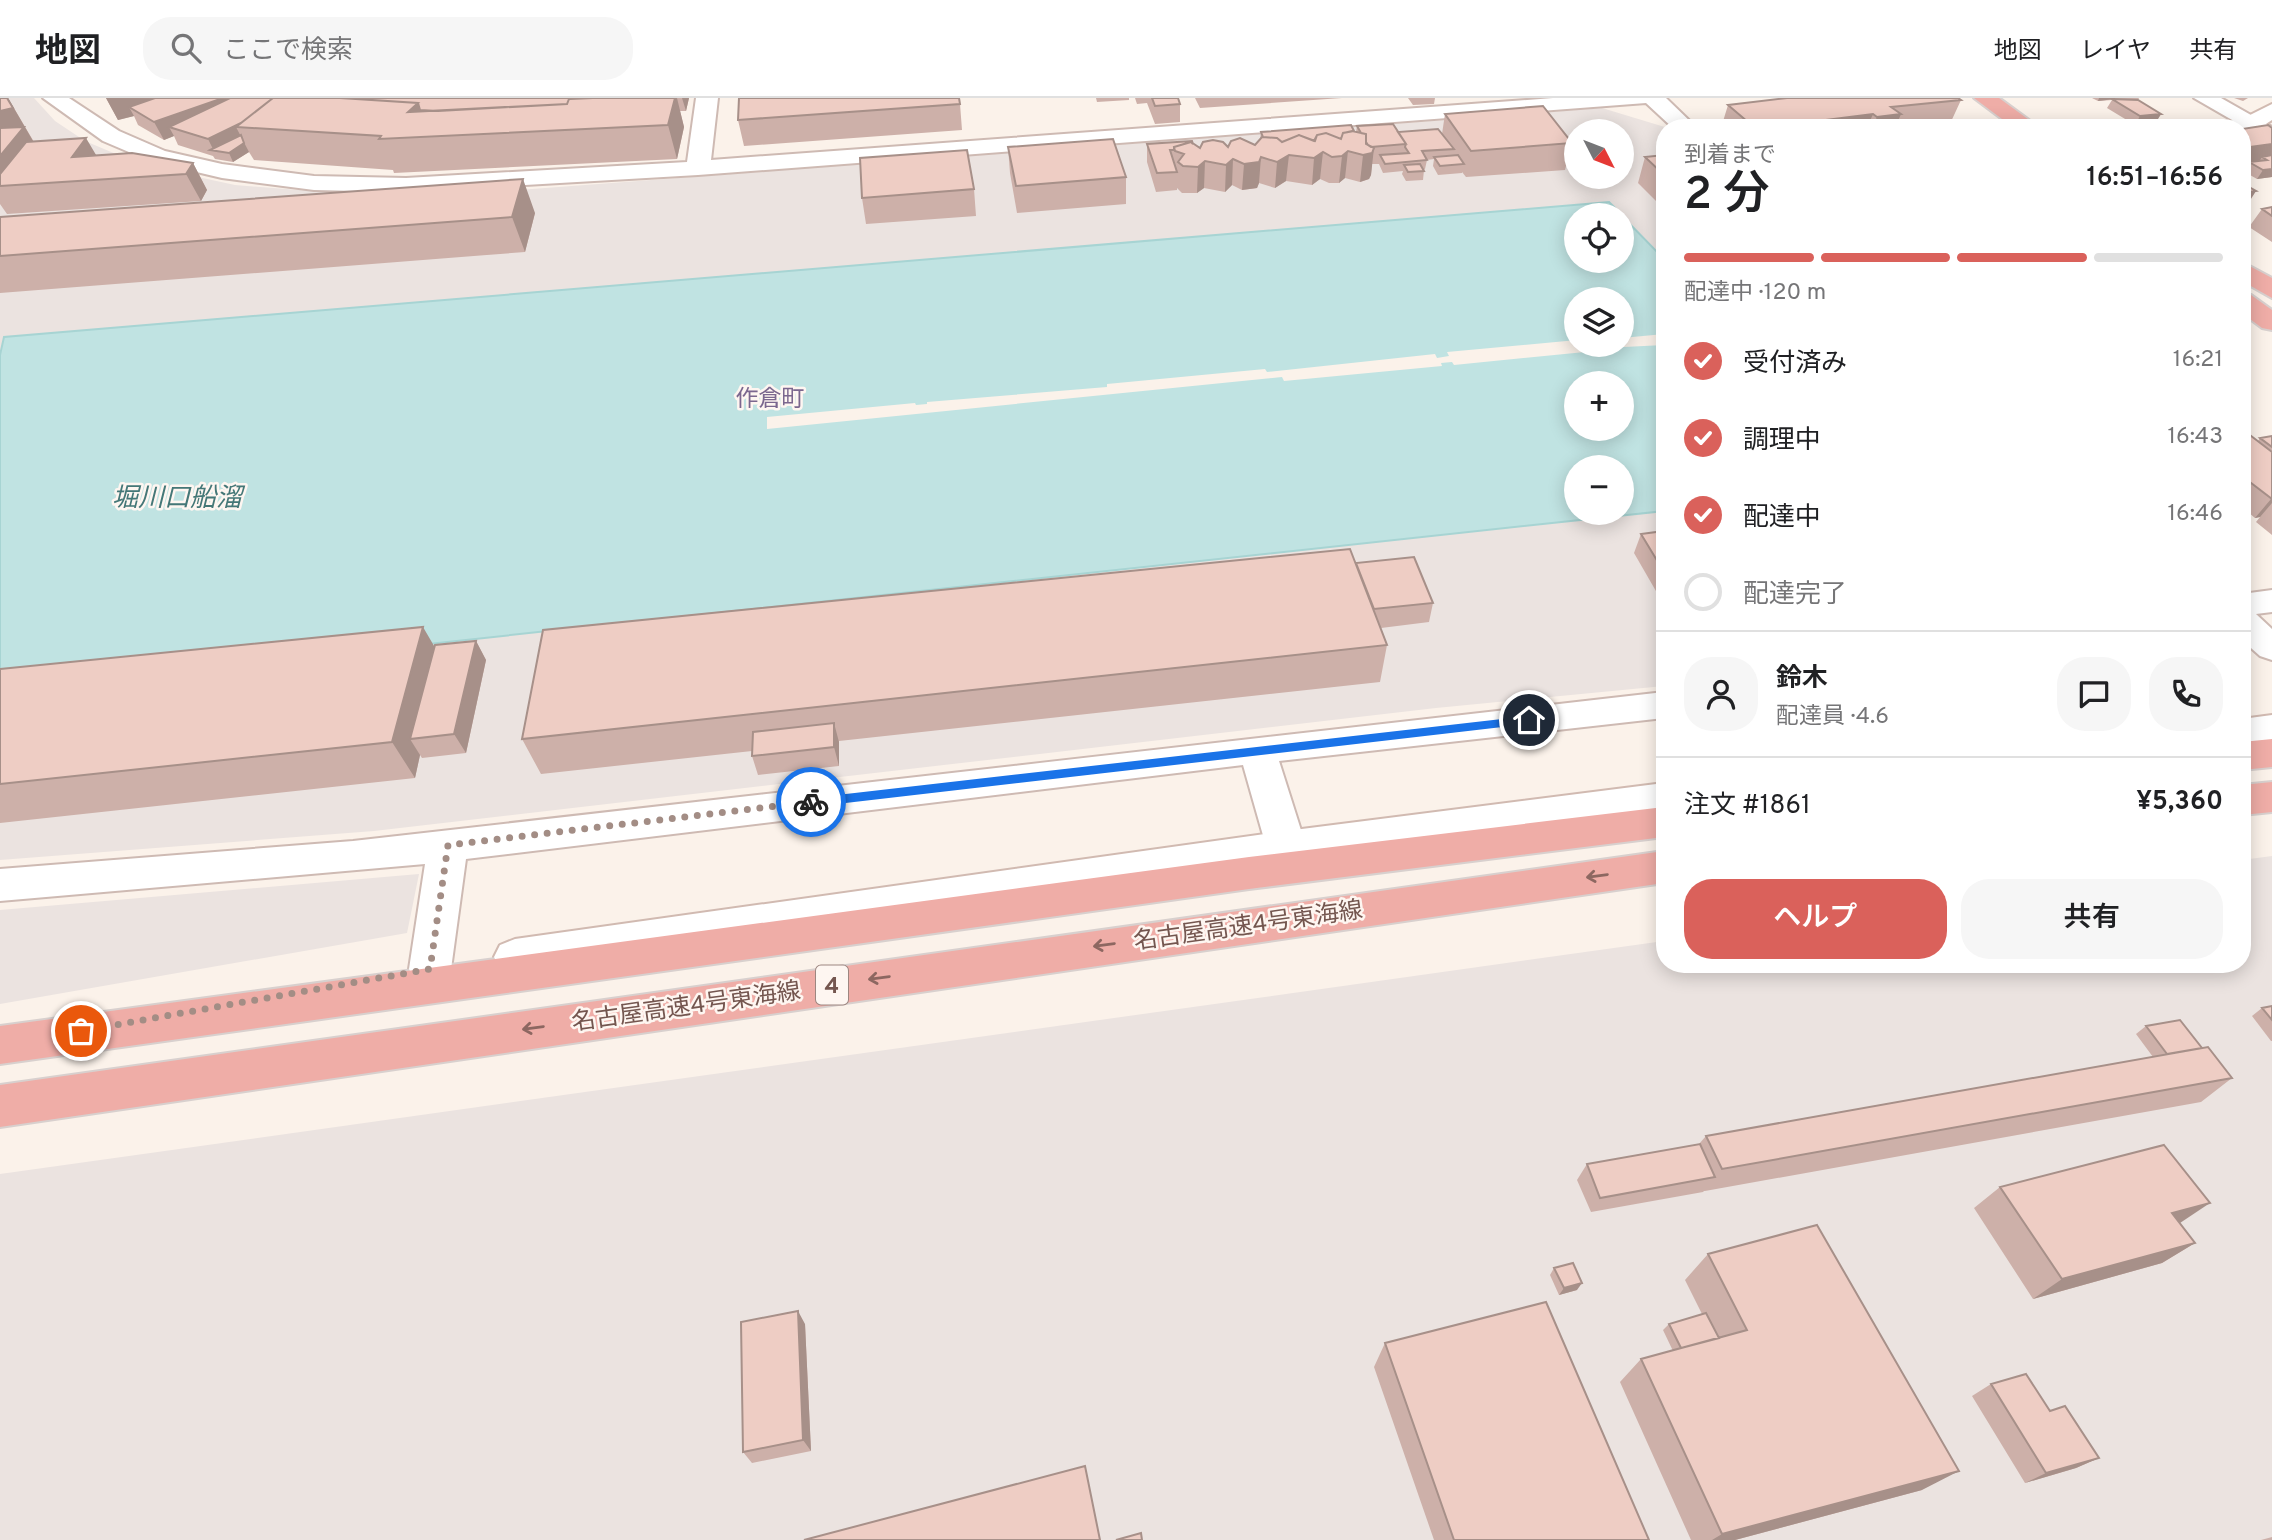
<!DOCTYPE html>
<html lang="ja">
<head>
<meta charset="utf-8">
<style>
	body { margin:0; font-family:Overpass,"Noto Sans JP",sans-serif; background:#f6f6f6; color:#202124; height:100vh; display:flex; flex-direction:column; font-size:26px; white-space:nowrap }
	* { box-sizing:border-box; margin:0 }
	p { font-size:23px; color:#757577 }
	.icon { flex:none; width:38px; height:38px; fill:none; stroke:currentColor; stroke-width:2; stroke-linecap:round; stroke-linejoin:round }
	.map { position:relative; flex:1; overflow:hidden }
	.panel { position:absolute; left:1656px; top:21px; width:595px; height:854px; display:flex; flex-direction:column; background:#fff; border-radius:28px; box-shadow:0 4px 18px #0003 }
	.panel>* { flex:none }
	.needle { width:46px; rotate:132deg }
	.buttons { position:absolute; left:1564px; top:21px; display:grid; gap:14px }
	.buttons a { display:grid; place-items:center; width:70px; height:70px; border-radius:50%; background:#fff; box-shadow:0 4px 18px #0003; font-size:35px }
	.pin { position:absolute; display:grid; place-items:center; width:60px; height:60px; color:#fff; margin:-30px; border:4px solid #fff; border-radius:50%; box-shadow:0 2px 7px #0007 }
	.courier { position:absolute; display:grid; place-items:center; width:70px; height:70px; margin:-35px; border:5px solid #1a73e8; border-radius:50%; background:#fff; color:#222; box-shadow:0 2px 9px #0007 }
	.overview em { font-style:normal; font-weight:600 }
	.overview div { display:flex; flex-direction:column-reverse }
	.overview { display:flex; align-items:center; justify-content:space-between; height:119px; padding:0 28px }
	h1 { font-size:46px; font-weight:600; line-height:52px }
	.bar { display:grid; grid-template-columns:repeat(4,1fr); gap:10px 7px; align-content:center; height:84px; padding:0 28px }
	.bar i { height:9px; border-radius:5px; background:#e0e0e0 }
	.bar .selected { background:#da615b }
	.bar p { grid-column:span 4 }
	.line { display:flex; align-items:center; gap:18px; padding:0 28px; border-top:2px solid #e0e0e0 }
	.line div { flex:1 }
	.round { display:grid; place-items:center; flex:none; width:74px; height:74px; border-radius:28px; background:#f6f6f6 }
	ol { padding:0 28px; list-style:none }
	li { display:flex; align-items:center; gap:21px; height:77px }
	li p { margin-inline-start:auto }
	li .icon { padding:7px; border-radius:50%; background:#da615b; color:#fff; stroke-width:4 }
	li:last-child { color:#757577 }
	li i { width:38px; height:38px; border:4px solid #e0e0e0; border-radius:50% }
	.action { display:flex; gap:14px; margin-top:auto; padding:14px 28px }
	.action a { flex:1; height:80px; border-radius:28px; background:#da615b; color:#fff; font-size:28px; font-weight:600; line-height:80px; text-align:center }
	.action a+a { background:#f6f6f6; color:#202124 }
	header { display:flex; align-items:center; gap:42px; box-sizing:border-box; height:98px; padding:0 35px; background:#fff; border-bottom:2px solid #e0e0e0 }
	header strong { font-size:33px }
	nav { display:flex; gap:38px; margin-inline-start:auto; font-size:24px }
	.search { width:490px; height:63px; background:#f6f6f6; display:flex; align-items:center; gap:18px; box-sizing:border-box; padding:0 24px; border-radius:28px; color:#757577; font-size:26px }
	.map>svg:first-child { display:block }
	.industrial { fill:#ebe3e0; fill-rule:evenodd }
	.water { fill:#c0e3e2; stroke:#a7d4d3; stroke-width:2; fill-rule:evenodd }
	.pier { fill:#fbf2ea }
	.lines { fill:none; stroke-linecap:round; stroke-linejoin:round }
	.street-casing { stroke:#cebab3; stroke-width:4 }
	.secondary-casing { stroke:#d1bab1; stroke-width:4 }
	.highway-casing { stroke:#d8d0ce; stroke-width:4 }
	.street { fill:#fff; fill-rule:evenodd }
	.secondary { fill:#fff; fill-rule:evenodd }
	.highway { fill:#efada7; fill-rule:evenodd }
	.wall { fill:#cdb0a9 }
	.shaded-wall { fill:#a79089 }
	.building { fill:#eecdc4; stroke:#a79089; stroke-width:2 }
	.oneway { stroke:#8d6761 }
	.route { fill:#1a73e8 }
	.done { stroke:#a38d85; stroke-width:7; stroke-dasharray:0 12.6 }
	.labels { text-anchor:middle; stroke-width:5; stroke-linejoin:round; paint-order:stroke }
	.far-quarter-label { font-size:23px; fill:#7b678f; stroke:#fef6f1 }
	.shield { fill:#fef6f1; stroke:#9d8680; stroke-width:2 }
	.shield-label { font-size:23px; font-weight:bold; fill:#74564f }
	.street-label { font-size:24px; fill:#74564f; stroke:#fef6f1 }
	.water-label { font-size:26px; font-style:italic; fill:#477; stroke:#fef6f1 }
</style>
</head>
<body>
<header>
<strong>地図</strong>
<div class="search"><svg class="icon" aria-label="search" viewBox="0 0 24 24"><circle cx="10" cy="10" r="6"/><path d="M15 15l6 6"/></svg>ここで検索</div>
<nav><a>地図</a><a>レイヤ</a><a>共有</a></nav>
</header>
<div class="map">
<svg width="2272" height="1442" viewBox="0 0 2272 1442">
	<rect width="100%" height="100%" fill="#fbf2ea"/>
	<path class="industrial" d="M0,0H34L55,23L85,43L142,67L235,87L351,96L471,95L532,91L1602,10L1668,30H1664V161L1609,104L3,240L0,257ZM1577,33H1622V79H1577Z
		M1664,413V588L1436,610L374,733L0,762V592Z
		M2272,758V1442H0V1076L1664,843V866H2242V762Z
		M419,776L407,835L0,906V812Z"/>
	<path class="water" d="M1609,104L1622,117H1577V163H1622V118L1664,161V413L0,592V257L4,239ZM1577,201H1622V247H1577ZM1577,285H1622V331H1577ZM1577,369H1622V415H1577Z"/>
	<path class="pier" d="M1664,236V247L1604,250L1605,252L1454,267L1452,264L1441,265L1442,268L1284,283L1282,279L767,331V319L915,305L916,307L927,306V304L1107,289V286L1265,271L1267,274L1435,256L1437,260L1449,258L1447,254L1577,242V247H1622V240Z"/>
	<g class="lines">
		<g class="street-casing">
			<path id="street" d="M43,0H69L119,33L165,53L222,66L314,78L406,80L687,64L696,0H718L711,62L1553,0H1666L1697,30H1673L1646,5L698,77L406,94L314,92L222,80L150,63L103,43Z
				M2194,0H2221L2272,29V45Z
				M2272,492V514L2256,516L2272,531V562L2260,558L2242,542V496Z
				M1664,594V620L1279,663L1306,748L1300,759L1286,763L1272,759L1266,748L1243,667L466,761L451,871L445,884L430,889L415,884L409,871L425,766L0,803V771L353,743Z"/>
		</g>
		<g class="secondary-casing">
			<path id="secondary" d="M2272,6V22L2258,31L2242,34V30H2214L2217,25L2244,20Z
				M2272,617V643L2242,647V621Z
				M1664,685V714L1286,763L515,877L500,871L494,859L500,847L515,841L1286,733Z"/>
		</g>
		<g class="highway-casing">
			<path id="highway" d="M1974,0H1999L2040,30H2014Z
				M2242,164L2272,180V200L2242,183Z
				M2242,195L2251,197L2272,212V232L2262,230L2242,215Z
				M2272,641V669L2242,672V644Z
				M2272,684V714L2242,717V687Z
				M1664,709V739L1249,791L0,966V928L1249,759Z
				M1664,753V785L0,1029V987Z"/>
		</g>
		<use href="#street" class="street"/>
		<use href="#secondary" class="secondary"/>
		<use href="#highway" class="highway"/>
	</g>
	<path class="wall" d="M0,0H8L34,44L96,57L193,65L207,92L201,103L7,116L0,106Z
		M106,0H689L686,13H680L684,29L677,61L394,75L393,72L254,62L249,54L233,64L215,61L213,58L178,47L174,38L164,42L138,27L134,18L118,22Z
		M1096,0H1129V2L1097,4Z
		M1135,0H1178L1180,6V24L1155,26L1147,5L1137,6Z
		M1195,0H1342L1200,10Z
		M1408,0H1435L1434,6L1413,7Z
		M2092,0H2139L2138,2L2161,16L2156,24L2135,27L2107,10L2112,2L2098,3Z
		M2234,0H2248L2243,3Z
		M1961,2L1949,28L1931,30H1721L1728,7Z
		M960,6L962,32L744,48L738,22Z
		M1445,16L1572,45L1565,72L1466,79L1462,74V75L1438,77L1433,68L1434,61L1427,62L1425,71L1424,72L1423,82L1406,83L1402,76L1403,73L1383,75L1379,66H1372L1371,77L1369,81L1360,84L1345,80L1339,85H1329L1320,81L1312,87L1286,83L1275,90L1259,85L1257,90L1242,92L1232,87L1225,94L1204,90L1197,95H1182L1177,90V81V92L1156,94L1147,64V46H1193L1200,50L1255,47L1260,42L1261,34H1356L1357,28L1398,34L1442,36Z
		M2268,27L2272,79L2257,81L2243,73L2248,66H2244L2242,69V31Z
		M1008,49L1126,79V106L1017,115L1010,75Z
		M1664,57V111L1638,85L1645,59Z
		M974,91L976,118L866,126L862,100Z
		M2272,109V144L2249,129L2262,111Z
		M535,115L525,154L0,195V119Z
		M2242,331L2258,343L2260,340L2272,338V437L2256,424L2260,419L2255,420L2242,409Z
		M1664,433V507L1634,455L1641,436Z
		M1356,465L1433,505L1429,524L1381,530L1387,547L1380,584L839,643V668L758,677L752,658V653L541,676L522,641Z
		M476,543L486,562L466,655L422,660L420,657L415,680L0,725V571L434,548Z
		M2272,908V943H2271L2252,918L2262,910Z
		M2146,928L2202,950L2232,980L2201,1004L1705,1093H1704L1703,1094L1591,1114L1577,1082L1587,1066L1699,1046L1706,1038L2153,959L2136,936Z
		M2000,1089L2180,1125L2195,1145L2162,1165L2033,1201L1974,1110Z
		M1708,1156L1922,1392L1735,1442H1691L1620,1284L1641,1261L1673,1253L1663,1232L1669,1226L1702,1216L1685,1182Z
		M1554,1170L1577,1192L1559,1197L1550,1177Z
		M805,1226L811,1353L752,1365L743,1354Z
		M1385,1245L1649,1442H1434L1374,1269Z
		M1991,1286L2050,1313L2099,1360L2076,1370L2025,1385L1972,1298Z
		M2272,1439V1442H2261Z"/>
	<path class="shaded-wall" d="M7,0H8L40,55L0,88V13Z
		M106,0H209L129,9L134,18L118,22Z
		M223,0H254L169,29L174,38L164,42L154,24Z
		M675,0H677L684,29L677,61L668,27Z
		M682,0H689L686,13Z
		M2099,0H2115V1L2098,3Z
		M291,1L236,29L249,54L233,64L229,55L214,53L208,41Z
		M418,5L431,38L408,14Z
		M1873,16L1867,30H1763Z
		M1901,16L1895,30H1872L1877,19Z
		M2161,16L2156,24L2135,27L2140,18Z
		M86,40L102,67L72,59Z
		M2272,46V62H2267L2262,59L2259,64H2249L2248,66H2244L2242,69V61L2250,49Z
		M1374,50L1371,77L1369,81L1360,84L1363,57Z
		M1348,53L1345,80L1339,85L1342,58Z
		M1323,54L1320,81L1312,87L1314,60Z
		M1289,57L1286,83L1275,90L1277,64Z
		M1261,59L1259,85L1257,90L1242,92L1244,66Z
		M1233,61L1232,87L1225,94L1226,67Z
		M1205,63L1204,90L1197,95L1198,69Z
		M193,65L207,92L201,103L186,76Z
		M2272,71V79L2257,81L2263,72Z
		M523,81L535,115L525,154L512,119Z
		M2256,93L2244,112H2242V95Z
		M2271,401H2272V405L2260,419L2255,420Z
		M423,529L444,565L410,641L420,657L415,680L392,644Z
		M476,543L486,562L466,655L454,636Z
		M834,625L839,644V668L834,649Z
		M2210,1105L2177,1127L2172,1115Z
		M2195,1145L2162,1165L2033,1201L2062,1181Z
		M1582,1185L1577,1192L1559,1197L1564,1190Z
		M798,1213L805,1226L811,1353L803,1342Z
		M2099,1360L2076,1370L2025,1385L2046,1375Z
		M1959,1373L1922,1392L1735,1442H1712L1722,1436Z"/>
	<path class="building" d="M0,0H7L13,10L0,13Z
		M155,0H223L154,24L129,9Z
		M230,0H273L241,25L208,41L169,29Z
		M273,0H340L418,5L408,14L567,6L569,1L593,0H675L668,27L379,41L381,38L236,29Z
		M359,0H593L569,1L567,6L438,13L420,12L418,5L357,1Z
		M739,0H959L960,6L738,22Z
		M1152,0H1178L1180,6L1155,8Z
		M1787,0H1958L1961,2L1891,9L1901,16L1877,19L1873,16L1763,30H1755L1728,7Z
		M2112,1L2138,2L2161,16L2140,18Z
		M1543,8L1572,45L1471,53L1445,16Z
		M1393,26L1406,46L1371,49L1368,47L1366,44V36L1361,35L1357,28Z
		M1351,27L1354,33L1343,35L1341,41L1326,35L1317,37L1315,43L1299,37L1282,44L1277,40L1263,39L1261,34Z
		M2268,27L2272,30V46L2250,49L2242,44V31Z
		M24,29L0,58V30Z
		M1438,31L1454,51L1422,53L1427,62L1385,66L1380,57L1409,55L1405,49L1406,46L1398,34Z
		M1352,33L1366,36V46L1374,50L1372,55L1363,57L1348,53L1342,58L1332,59L1323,54L1314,60L1289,57L1277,64L1261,59L1259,64L1244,66L1233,61L1226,67L1205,63L1198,69L1183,68L1178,64L1184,56L1175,53L1174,49L1191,44L1200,50L1203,44L1213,42L1223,44L1228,49L1231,43L1240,40L1255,47L1262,39L1277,40L1282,44L1299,37L1314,43L1317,37L1326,35L1341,41L1343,35Z
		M241,37L244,45L229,55L210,52Z
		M86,40L72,59L132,55L193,65L186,76L0,88V76L26,44Z
		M1113,41L1126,79L1016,88L1008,49Z
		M1192,43L1193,46L1191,44L1174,49V52H1170L1177,74L1157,75L1147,46Z
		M967,52L974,91L862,100L860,60Z
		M1458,57L1464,66L1440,68L1434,59Z
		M1664,57V77L1645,59Z
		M2272,57V71L2263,72L2249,64L2267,62L2262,59Z
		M1420,66L1424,73L1408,74L1404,67Z
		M523,81L512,119L0,158V119Z
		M2242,85L2256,93L2242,95Z
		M2272,109V118L2262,111Z
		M2242,331L2272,354V401L2242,378Z
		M2272,338V349L2260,340Z
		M1664,433V474L1641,436Z
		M1350,451L1387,547L522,641L543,532Z
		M1414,459L1433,505L1374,511L1356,465Z
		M423,529L392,644L0,686V571Z
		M476,543L454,636L410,641L435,547Z
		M834,625V649L752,658L753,634Z
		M2272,908V922L2262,910Z
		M2180,922L2202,950L2167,956L2146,928Z
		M2208,949L2232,980L1722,1071L1706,1038Z
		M1700,1046L1715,1079L1600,1100L1587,1066Z
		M2164,1047L2210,1105L2172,1115L2195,1145L2062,1181L2000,1089Z
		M1817,1127L1959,1373L1722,1436L1641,1261L1747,1232L1708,1156Z
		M1573,1165L1582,1185L1564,1190L1554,1170Z
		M1546,1204L1649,1442H1454L1385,1245Z
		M798,1213L803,1342L743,1354L741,1224Z
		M1706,1215L1719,1240L1681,1250L1669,1226Z
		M2026,1276L2050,1313L2065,1308L2099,1360L2046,1375L1991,1286Z
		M1085,1368L1100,1442H804Z
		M1141,1435L1142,1442H1116Z"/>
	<defs><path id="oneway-shaft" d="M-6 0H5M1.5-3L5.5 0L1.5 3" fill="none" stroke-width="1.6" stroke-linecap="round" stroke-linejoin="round" transform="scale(1.75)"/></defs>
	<g class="oneway">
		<use href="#oneway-shaft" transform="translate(1597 778) rotate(172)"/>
		<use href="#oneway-shaft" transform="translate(1104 847) rotate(172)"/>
		<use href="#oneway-shaft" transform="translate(879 880) rotate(172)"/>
		<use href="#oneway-shaft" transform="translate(533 930) rotate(172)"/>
	</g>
	<path class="route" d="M1529,618L1534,622L1529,626L811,709L805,704L811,700Z"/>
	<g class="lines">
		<path class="done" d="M81,933L430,871L448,747L811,704"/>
	</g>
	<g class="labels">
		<g class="far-quarter-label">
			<text x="770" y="308">作倉町</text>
		</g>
		<rect class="shield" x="816" y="867.5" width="32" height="39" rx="5"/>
		<g class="shield-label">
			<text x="832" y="895">4</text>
		</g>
		<g class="street-label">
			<text transform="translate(1248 827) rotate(-8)" y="8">名古屋高速4号東海線</text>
			<text transform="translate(686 908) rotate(-8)" y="8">名古屋高速4号東海線</text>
		</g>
		<g class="water-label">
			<text x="177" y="408">堀川口船溜</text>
		</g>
	</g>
</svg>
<div class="buttons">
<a><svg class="needle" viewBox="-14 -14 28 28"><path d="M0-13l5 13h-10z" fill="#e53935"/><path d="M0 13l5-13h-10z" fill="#757577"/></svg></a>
<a><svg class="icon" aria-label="locate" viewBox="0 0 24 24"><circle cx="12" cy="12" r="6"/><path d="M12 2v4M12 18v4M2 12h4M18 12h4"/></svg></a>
<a><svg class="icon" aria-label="layers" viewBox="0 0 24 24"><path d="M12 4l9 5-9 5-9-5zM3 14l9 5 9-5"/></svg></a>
<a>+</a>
<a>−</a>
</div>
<div class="pin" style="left:81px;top:933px;background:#ea580c"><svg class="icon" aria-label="bag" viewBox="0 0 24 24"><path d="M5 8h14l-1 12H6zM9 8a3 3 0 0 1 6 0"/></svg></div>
<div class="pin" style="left:1529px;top:622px;background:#1f2937"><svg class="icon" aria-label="home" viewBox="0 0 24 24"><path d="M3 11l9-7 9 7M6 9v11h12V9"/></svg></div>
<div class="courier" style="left:811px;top:704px"><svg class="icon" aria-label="bike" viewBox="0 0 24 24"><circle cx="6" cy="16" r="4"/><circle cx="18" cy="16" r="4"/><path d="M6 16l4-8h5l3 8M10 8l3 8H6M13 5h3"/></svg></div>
<section class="panel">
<div class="overview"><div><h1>2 分</h1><p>到着まで</p></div><em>16:51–16:56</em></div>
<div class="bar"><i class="selected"></i><i class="selected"></i><i class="selected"></i><i></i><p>配達中 · 120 m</p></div>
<ol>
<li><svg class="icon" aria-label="check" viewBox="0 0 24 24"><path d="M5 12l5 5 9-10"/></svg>受付済み<p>16:21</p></li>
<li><svg class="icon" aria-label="check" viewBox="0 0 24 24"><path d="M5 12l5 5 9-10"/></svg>調理中<p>16:43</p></li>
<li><svg class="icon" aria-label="check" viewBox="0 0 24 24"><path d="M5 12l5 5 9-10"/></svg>配達中<p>16:46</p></li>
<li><i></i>配達完了</li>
</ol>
<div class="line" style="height:126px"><a class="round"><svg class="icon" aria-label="person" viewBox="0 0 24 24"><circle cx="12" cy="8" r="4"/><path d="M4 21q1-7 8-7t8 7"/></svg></a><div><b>鈴木</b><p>配達員 · 4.6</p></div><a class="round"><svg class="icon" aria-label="chat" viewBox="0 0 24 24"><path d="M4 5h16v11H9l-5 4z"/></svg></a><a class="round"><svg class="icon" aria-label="phone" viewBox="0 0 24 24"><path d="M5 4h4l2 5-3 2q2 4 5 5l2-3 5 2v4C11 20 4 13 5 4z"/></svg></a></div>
<div class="line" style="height:91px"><div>注文 #1861</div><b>¥5,360</b></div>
<div class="action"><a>ヘルプ</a><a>共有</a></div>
</section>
</div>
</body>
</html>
